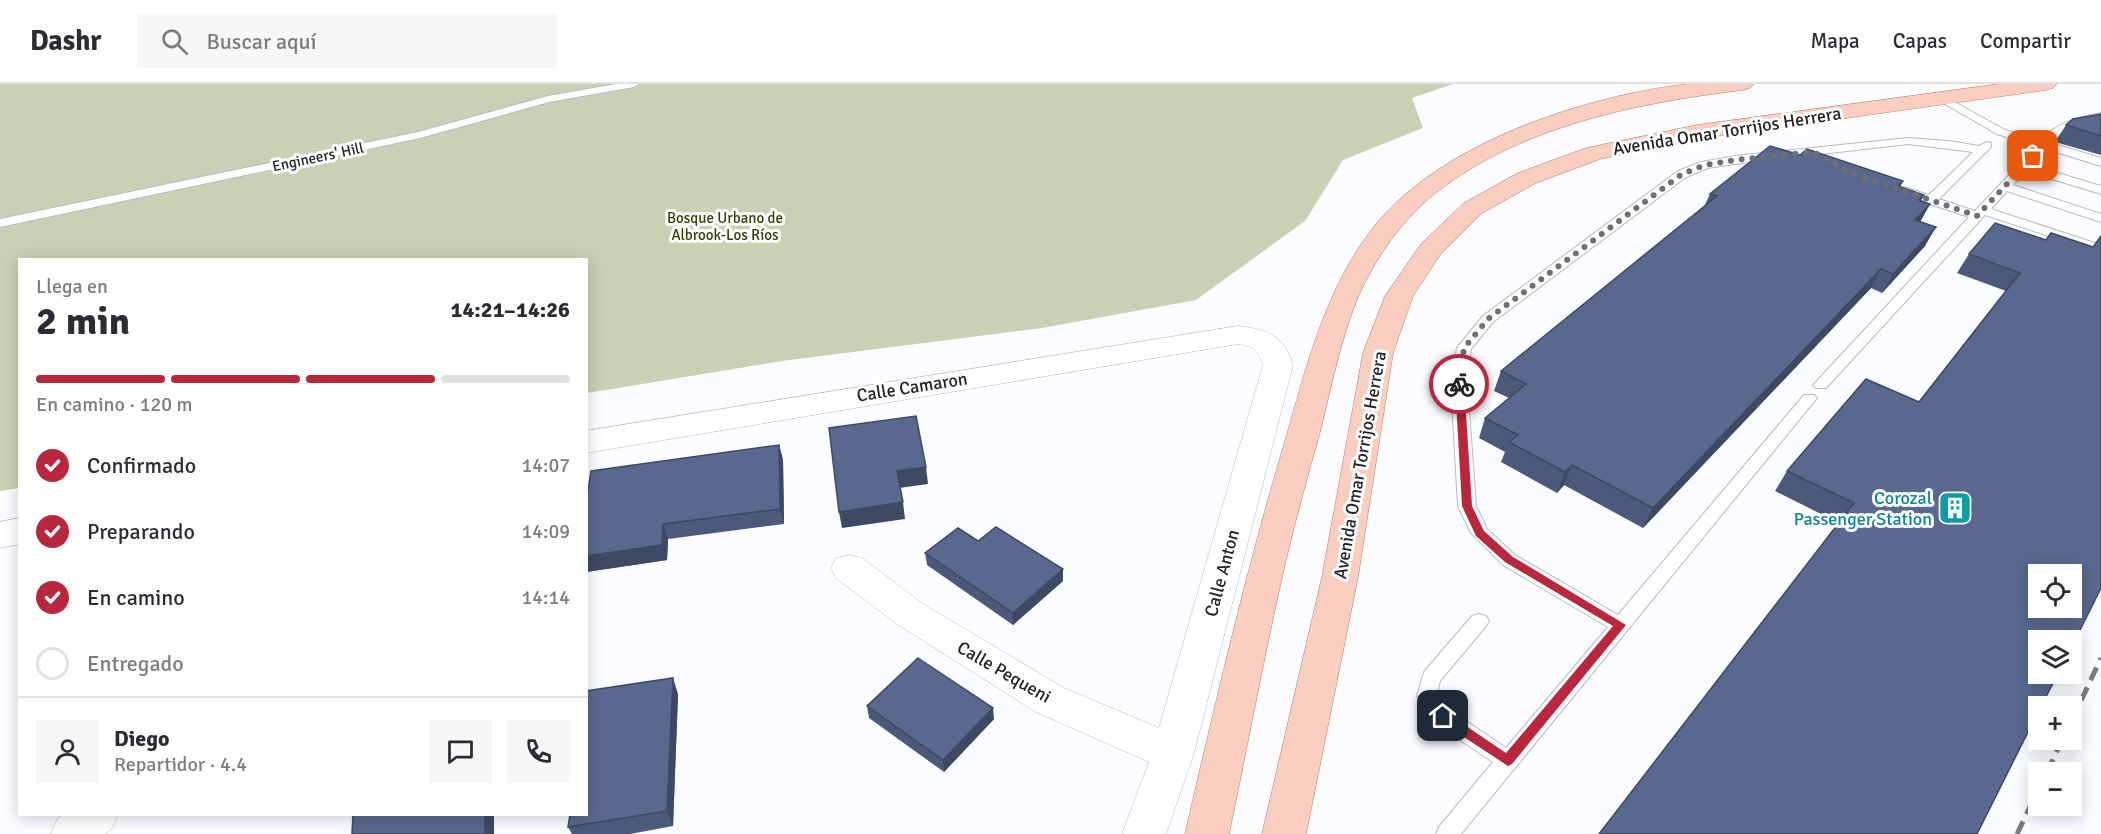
<!DOCTYPE html>
<html lang="es">
<head>
<meta charset="utf-8">
<style>
	body { margin:0; font-family:Signika,sans-serif; background:#f7f7f7; color:#2b2b33; height:100vh; display:flex; flex-direction:column; font-size:22px; white-space:nowrap }
	* { box-sizing:border-box; margin:0 }
	p { font-size:20px; color:#7c7c81 }
	.icon { flex:none; width:33px; height:33px; fill:none; stroke:currentColor; stroke-width:2; stroke-linecap:round; stroke-linejoin:round }
	.map { position:relative; flex:1; overflow:hidden }
	.details { position:absolute; left:18px; top:174px; width:570px; height:558px; display:flex; flex-direction:column; background:#fff; border-radius:0px; box-shadow:0 3px 15px #0003 }
	.details>* { flex:none }
	.buttons { position:absolute; left:2028px; top:480px; display:grid; gap:12px }
	.buttons a { display:grid; place-items:center; width:54px; height:54px; border-radius:0px; background:#fff; box-shadow:0 3px 15px #0003; font-size:30px }
	.pin { position:absolute; display:grid; place-items:center; width:51px; height:51px; color:#fff; margin:-26px; border-radius:12px; box-shadow:0 3px 9px #0006 }
	.courier { position:absolute; display:grid; place-items:center; width:60px; height:60px; margin:-30px; border:4px solid #b8273d; border-radius:50%; background:#fff; color:#222; box-shadow:0 2px 8px #0007 }
	.headline em { font-style:normal; font-weight:700 }
	.headline div { display:flex; flex-direction:column-reverse }
	.headline { display:flex; align-items:center; justify-content:space-between; height:102px; padding:0 18px }
	h1 { font-size:39px; font-weight:700; line-height:45px }
	.bar { display:grid; grid-template-columns:repeat(4,1fr); gap:9px 6px; align-content:center; height:72px; padding:0 18px }
	.bar i { height:8px; border-radius:4px; background:#e1e1e2 }
	.bar .active { background:#b8273d }
	.bar p { grid-column:span 4 }
	.line { display:flex; align-items:center; gap:15px; padding:0 18px; border-top:2px solid #e1e1e2 }
	.line div { flex:1 }
	.round { display:grid; place-items:center; flex:none; width:63px; height:63px; border-radius:0px; background:#f7f7f7 }
	ol { padding:0 18px; list-style:none }
	li { display:flex; align-items:center; gap:18px; height:66px }
	li p { margin-inline-start:auto }
	li .icon { padding:6px; border-radius:50%; background:#b8273d; color:#fff; stroke-width:4 }
	li:last-child { color:#7c7c81 }
	li i { width:33px; height:33px; border:3px solid #e1e1e2; border-radius:50% }
	header { display:flex; align-items:center; gap:36px; box-sizing:border-box; height:84px; padding:0 30px; background:#fff; border-bottom:2px solid #e1e1e2 }
	header strong { font-size:28px }
	nav { display:flex; gap:33px; margin-inline-start:auto; font-size:21px }
	.search { width:420px; height:54px; background:#f7f7f7; display:flex; align-items:center; gap:15px; box-sizing:border-box; padding:0 21px; border-radius:0px; color:#7c7c81; font-size:22px }
	.map>svg:first-child { display:block }
	.green { fill:#c6d2b3 }
	.lines { fill:none; stroke-linecap:round; stroke-linejoin:round }
	.lane-casing { stroke:#b6bac1; stroke-width:2 }
	.street-casing { stroke:#b6bac1; stroke-width:1 }
	.primary-casing { stroke:#ac7b6f; stroke-width:1 }
	.lane { fill:#fff; fill-rule:evenodd }
	.street { fill:#fff; fill-rule:evenodd }
	.primary { fill:#facdc1; fill-rule:evenodd }
	.rail { stroke:#7b7c7f; stroke-width:5; stroke-dasharray:14 8; stroke-linecap:butt }
	.wall { fill:#4d597a }
	.shaded-wall { fill:#3e4963 }
	.building { fill:#59688e; stroke:#3e4963; stroke-width:1.5; fill-rule:evenodd }
	.route { fill:#b8273d }
	.done { stroke:#6e6f72; stroke-width:6; stroke-dasharray:0 10.8 }
	.labels { text-anchor:middle; stroke-width:6; stroke-linejoin:round; paint-order:stroke }
	.far-street-label { font-size:15px; fill:#222326; stroke:#fff }
	.far-park-label { font-size:15px; fill:#313f0e; stroke:#fff }
	.street-label { font-size:18px; fill:#222326; stroke:#fff }
	.culture-label { font-size:18px; fill:#0d838f; stroke:#fff; text-anchor:end }
</style>
</head>
<body>
<header>
<strong>Dashr</strong>
<div class="search"><svg class="icon" aria-label="search" viewBox="0 0 24 24"><circle cx="10" cy="10" r="6"/><path d="M15 15l6 6"/></svg>Buscar aquí</div>
<nav><a>Mapa</a><a>Capas</a><a>Compartir</a></nav>
</header>
<div class="map">
<svg width="2101" height="750" viewBox="0 0 2101 750">
	<rect width="100%" height="100%" fill="#fafcff"/>
	<path class="green" d="M0,0H1453L1412,14L1423,44L1343,76L1305,137L1196,216L1042,244L782,277L587,309L586,176H20L19,404L0,407Z"/>
	<g class="lines">
		<g class="lane-casing">
			<path id="lane" d="M616,0H639L634,3L549,18L420,54L0,143V135L418,48L548,12Z
				M1942,11L2005,46L2041,56C2058,38 2077,34 2101,29V35C2081,40 2065,44 2051,59L2101,74V82L2046,65L2031,81L2101,102V110L2026,87L2013,101L2101,130V138L2007,107L1991,125L2101,161V169L1985,131L1826,304H1816L1813,301L1816,298L1969,133L1900,110L1898,107L1904,103L1929,111L1973,68L1908,60L1735,80L1708,84L1686,93L1493,238L1471,265L1467,299L1476,422L1487,445L1515,471L1618,531L1804,311H1814L1817,314L1461,750H1436L1439,743L1493,678C1466,659 1432,642 1417,612L1424,588L1472,532L1479,530L1486,532L1489,537L1486,542L1440,597L1437,610L1450,626L1506,664L1608,543L1503,481L1471,449L1458,422L1451,299L1457,264L1483,232L1678,87L1701,78L1735,72L1908,54L1949,57L1979,62L1987,58L1991,59V63L1939,115L1975,127L2036,62L1997,50L1938,16L1937,14Z"/>
		</g>
		<g class="street-casing">
			<path id="street" d="M1238,242C1268,246 1283,250 1293,281L1194,669L1166,750H1122L1149,678L1036,628L897,540L836,494L831,484L836,474L849,471L862,474L923,520L1064,604L1159,644L1263,281C1258,266 1254,262 1238,260L586,369V347Z
				M20,434V460L0,464V438Z
				M63,730H118L112,744L105,750H51L57,736Z"/>
		</g>
		<g class="primary-casing">
			<path id="primary" d="M1688,0H1754L1750,4L1743,6C1637,19 1525,41 1438,107C1411,128 1386,159 1370,189C1345,232 1332,300 1320,348C1308,391 1296,433 1286,476C1265,567 1248,659 1229,750H1185C1215,621 1245,491 1283,364C1306,285 1324,205 1376,140C1444,58 1585,12 1688,0Z
				M1999,0H2057L2053,4L2046,6L1697,55L1600,75L1536,99L1482,129L1440,171L1413,212L1393,269L1358,493L1306,750H1262L1322,493L1363,269L1385,212L1421,160L1464,119L1518,89L1586,64L1697,41Z"/>
		</g>
		<use href="#lane" class="lane"/>
		<use href="#street" class="street"/>
		<use href="#primary" class="primary"/>
		<path class="rail" d="M2072,636L2101,574
			M2047,688L2062,656
			M2017,750L2038,706"/>
	</g>
	<path class="wall" d="M2101,30V71L2055,58L2066,41Z
		M1800,71L1903,97L1900,103L1924,111L1921,117L1930,120L1920,138L1925,162L1882,209L1871,204L1643,444L1564,401L1557,409L1501,378L1505,368L1479,354L1485,334L1509,314L1494,307L1501,287L1704,123L1710,110Z
		M2046,156L2101,504L1839,439L1775,407L1787,387L1919,318L2006,207L1957,189L1969,170Z
		M779,361L783,376L784,440L668,455L667,476L586,488V420Z
		M978,457L1063,497L1013,541L927,481L925,469Z
		M678,610L673,742L630,750H572L568,743Z
		M867,622L994,635L944,688L869,634Z"/>
	<path class="shaded-wall" d="M1930,120L1920,138L1915,136Z
		M1936,143L1925,162L1882,209L1893,190Z
		M1881,185L1871,204L1643,444L1653,424Z
		M779,361L783,376L784,440L780,425Z
		M1572,381L1564,401L1557,409L1565,388Z
		M926,383L928,400L899,404L897,387Z
		M903,418L905,435L842,444L839,428Z
		M663,440L668,455L667,476L586,488V472Z
		M1063,485V497L1013,541V529Z
		M673,594L678,610L673,742L667,727Z
		M993,624L994,635L944,688L943,676Z
		M485,730H494V750H485Z"/>
	<path class="building" d="M2101,30V52L2066,41L2073,35Z
		M1770,62L1800,71L1807,65L1903,97L1898,102L1924,111L1919,116L1930,120L1915,136L1936,143L1893,190L1881,185L1653,424L1572,381L1565,388L1509,358L1518,351L1485,334L1526,300L1501,287L1717,112L1710,110Z
		M1995,139L2046,156L2051,149L2093,163L2101,152V504L2072,562V556H2038V590H2058L2041,622H2038V628L1977,750H1599L1854,419L1787,387L1866,295L1919,318L2020,189L1969,170ZM2038,490H2072V524H2038Z
		M916,332L926,383L897,387L903,418L839,428L829,344Z
		M779,361L780,425L663,440L662,461L586,472V420L591,387Z
		M996,443L1063,485L1013,529L925,469L958,444L978,457Z
		M918,574L993,624L943,676L867,622Z
		M673,594L667,727L568,743L570,730H586V607Z
		M353,730H485V750H352Z"/>
	<path class="route" d="M1459,297L1464,300L1472,422L1484,447L1513,473L1626,541L1512,680L1508,682L1438,636V629H1447L1506,669L1613,542L1505,478L1476,452L1462,422L1455,300Z"/>
	<g class="lines">
		<path class="done" d="M1459,300L1464,264L1488,235L1682,90L1705,81L1735,76L1813,68L1852,89L1977,132L2033,72"/>
	</g>
	<defs>
		<g id="building-square" transform="scale(1.725)"><rect x="-9" y="-9" width="18" height="18" rx="4" fill="#0f9aa8" stroke="#fff"/><path d="M-4-6H4V6H1V3H-1V6H-4ZM-2.5-4.3h1.7v1.8h-1.7ZM.8-4.3h1.7v1.8H.8ZM-2.5-1h1.7V.8h-1.7ZM.8-1h1.7V.8H.8Z" fill="#fff"/></g>
	</defs>
	<g fill-rule="evenodd">
		<use href="#building-square" x="1955" y="424"/>
	</g>
	<g class="labels">
		<g class="far-street-label">
			<text transform="translate(318 73) rotate(-12)" y="5">Engineers' Hill</text>
		</g>
		<g class="far-park-label">
			<text x="725" y="139">Bosque Urbano de<tspan x="725" dy="17">Albrook-Los Ríos</tspan></text>
		</g>
		<g class="street-label">
			<text transform="translate(1727 47) rotate(-9)" y="6">Avenida Omar Torrijos Herrera</text>
			<text transform="translate(912 303) rotate(-9)" y="6">Calle Camaron</text>
			<text transform="translate(1360 381) rotate(-80)" y="6">Avenida Omar Torrijos Herrera</text>
			<text transform="translate(1222 489) rotate(-75)" y="6">Calle Anton</text>
			<text transform="translate(1004 588) rotate(30)" y="6">Calle Pequeni</text>
		</g>
		<g class="culture-label">
			<text x="1932" y="420">Corozal<tspan x="1932" dy="21">Passenger Station</tspan></text>
		</g>
	</g>
</svg>
<div class="buttons">
<a><svg class="icon" aria-label="locate" viewBox="0 0 24 24"><circle cx="12" cy="12" r="6"/><path d="M12 2v4M12 18v4M2 12h4M18 12h4"/></svg></a>
<a><svg class="icon" aria-label="layers" viewBox="0 0 24 24"><path d="M12 4l9 5-9 5-9-5zM3 14l9 5 9-5"/></svg></a>
<a>+</a>
<a>−</a>
</div>
<div class="pin" style="left:2033px;top:72px;background:#ea580c"><svg class="icon" aria-label="bag" viewBox="0 0 24 24"><path d="M5 8h14l-1 12H6zM9 8a3 3 0 0 1 6 0"/></svg></div>
<div class="pin" style="left:1443px;top:632px;background:#1f2937"><svg class="icon" aria-label="home" viewBox="0 0 24 24"><path d="M3 11l9-7 9 7M6 9v11h12V9"/></svg></div>
<div class="courier" style="left:1459px;top:300px"><svg class="icon" aria-label="bike" viewBox="0 0 24 24"><circle cx="6" cy="16" r="4"/><circle cx="18" cy="16" r="4"/><path d="M6 16l4-8h5l3 8M10 8l3 8H6M13 5h3"/></svg></div>
<section class="details">
<div class="headline"><div><h1>2 min</h1><p>Llega en</p></div><em>14:21–14:26</em></div>
<div class="bar"><i class="active"></i><i class="active"></i><i class="active"></i><i></i><p>En camino · 120 m</p></div>
<ol>
<li><svg class="icon" aria-label="check" viewBox="0 0 24 24"><path d="M5 12l5 5 9-10"/></svg>Confirmado<p>14:07</p></li>
<li><svg class="icon" aria-label="check" viewBox="0 0 24 24"><path d="M5 12l5 5 9-10"/></svg>Preparando<p>14:09</p></li>
<li><svg class="icon" aria-label="check" viewBox="0 0 24 24"><path d="M5 12l5 5 9-10"/></svg>En camino<p>14:14</p></li>
<li><i></i>Entregado</li>
</ol>
<div class="line" style="height:108px"><a class="round"><svg class="icon" aria-label="person" viewBox="0 0 24 24"><circle cx="12" cy="8" r="4"/><path d="M4 21q1-7 8-7t8 7"/></svg></a><div><b>Diego</b><p>Repartidor · 4.4</p></div><a class="round"><svg class="icon" aria-label="chat" viewBox="0 0 24 24"><path d="M4 5h16v11H9l-5 4z"/></svg></a><a class="round"><svg class="icon" aria-label="phone" viewBox="0 0 24 24"><path d="M5 4h4l2 5-3 2q2 4 5 5l2-3 5 2v4C11 20 4 13 5 4z"/></svg></a></div>
</section>
</div>
</body>
</html>
